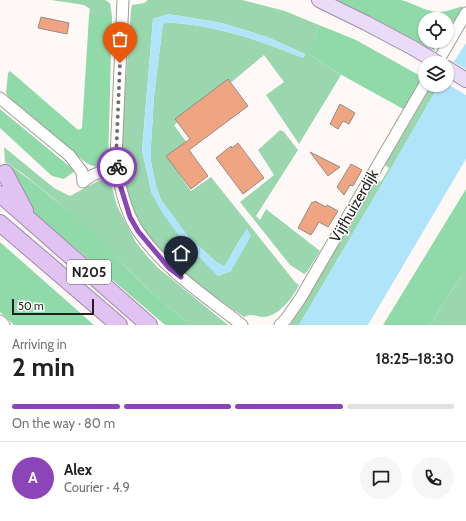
<!DOCTYPE html>
<html lang="en">
<head>
<meta charset="utf-8">
<style>
	body { margin:0; font-family:Cabin,sans-serif; background:#f6f6f6; color:#222; height:100vh; display:flex; flex-direction:column; font-size:15px; white-space:nowrap }
	* { box-sizing:border-box; margin:0 }
	p { font-size:13px; color:#767676 }
	.icon { flex:none; width:22px; height:22px; fill:none; stroke:currentColor; stroke-width:2; stroke-linecap:round; stroke-linejoin:round }
	.map { position:relative; height:325px; overflow:hidden }
	.drawer { display:flex; flex-direction:column; background:#fff; flex:1 }
	.drawer>* { flex:none }
	.controls { position:absolute; left:418px; top:12px; display:grid; gap:8px }
	.controls a { display:grid; place-items:center; width:36px; height:36px; border-radius:50%; background:#fff; box-shadow:0 1px 3px #0004; font-size:20px }
	.scale { position:absolute; left:12px; bottom:10px; width:82px; box-sizing:border-box; padding-left:4px; border:2px solid #26211f; border-top:0; font-size:11px; line-height:14px; white-space:nowrap; color:#26211f; -webkit-text-stroke:3px #fff; paint-order:stroke }
	.pin { position:absolute; display:grid; place-items:center; width:34px; height:34px; color:#fff; margin:-41px -17px; border-radius:50% 50% 50% 0; rotate:-45deg; box-shadow:0 0 4px #0007 }
	.pin .icon { rotate:45deg }
	.courier { position:absolute; display:grid; place-items:center; width:40px; height:40px; margin:-20px; border:3px solid #8c45b9; border-radius:50%; background:#fff; color:#222; box-shadow:0 1px 5px #0007 }
	.summary em { font-style:normal; font-weight:700 }
	.summary div { display:flex; flex-direction:column-reverse }
	.summary { display:flex; align-items:center; justify-content:space-between; height:68px; padding:0 12px }
	h1 { font-size:26px; font-weight:700; line-height:30px }
	.bar { display:grid; grid-template-columns:repeat(4,1fr); gap:6px 4px; align-content:center; height:48px; padding:0 12px }
	.bar i { height:5px; border-radius:3px; background:#e0e0e0 }
	.bar .on { background:#8c45b9 }
	.bar p { grid-column:span 4 }
	.line { display:flex; align-items:center; gap:10px; padding:0 12px; border-top:1px solid #e0e0e0 }
	.line div { flex:1 }
	.round { display:grid; place-items:center; flex:none; width:42px; height:42px; border-radius:21px; background:#f6f6f6 }
	.map>svg:first-child { display:block }
	.green { fill:#9ad7ae; fill-rule:evenodd }
	.forest { fill:#90daaa }
	.water { fill:#b0e4fa }
	.pier { fill:#fef9f7 }
	.building { fill:#efa582; stroke:#968b86 }
	.lines { fill:none; stroke-linecap:round; stroke-linejoin:round }
	.minor-casing { stroke:#a59a95; stroke-width:13 }
	.major-casing { stroke:#9f8aa9; stroke-width:16 }
	.highway-casing { stroke:#9f8aa9; stroke-width:18 }
	.minor { stroke:#fff; stroke-width:11 }
	.major { stroke:#ecdbf8; stroke-width:14 }
	.highway { stroke:#e0c3f3; stroke-width:16 }
	.major-bridge-casing { stroke:#9f8aa9; stroke-width:16; stroke-linecap:butt }
	.major-bridge { stroke:#ecdbf8; stroke-width:14 }
	.done { stroke:#726d6b; stroke-width:4; stroke-dasharray:0 7.2 }
	.route { stroke:#8c45b9; stroke-width:5 }
	.labels { text-anchor:middle; stroke-width:3; stroke-linejoin:round; paint-order:stroke }
	.shield { fill:#fff; stroke:#676462; stroke-width:1 }
	.shield-label { font-size:14px; font-weight:bold; fill:#26211f }
	.street-label { font-size:15px; fill:#26211f; stroke:#fff }
</style>
</head>
<body>
<div class="map">
<svg width="466" height="325" viewBox="0 0 466 325">
	<rect width="100%" height="100%" fill="#fef9f7"/>
	<path class="green" d="M51,0H105L110,3L112,16H89L90,9L84,5Z
		M148,0H242L285,11L319,25L310,55L341,75L299,144L266,95L284,82L264,55L228,85L174,125L187,143L167,157L191,191L211,177L295,282L299,285C293,297 279,317 263,317C255,316 252,313 244,317L222,302L221,303L171,261L150,239L139,224L131,208L120,160L131,10L132,5L144,3ZM168,14L222,23L267,37L305,54L303,58C266,43 233,31 193,25C182,24 173,22 163,23L154,96L151,145V162L156,186L161,200L187,235L216,262L224,266L226,264L242,236L231,271L218,276L152,194L142,151L153,19Z
		M432,85H439L382,184L299,325H290L376,180L381,182L389,168L385,165Z
		M280,130L284,132L298,150L256,216L260,220L266,209L320,251L307,272L304,274L290,265L240,202L274,175L258,150Z
		M4,147L54,188L70,196L100,180L107,181L112,187L117,206L135,241L146,255L157,267L228,325H191L163,303L147,288L93,234L53,198L22,173L5,162Z
		M464,271L466,272V325H430L460,277Z"/>
	<path class="forest" d="M336,0H401C414,3 427,13 441,12C448,11 456,8 463,6L451,28L447,24V19H443L441,17L434,19H425V41H432L435,51L371,17Z
		M89,16H112L108,164C101,169 92,167 85,162L9,98L6,93L8,73L10,71L77,129L79,130L82,128Z
		M319,25L356,40L424,78L405,110L338,73L310,55L309,47L313,44Z
		M0,109L75,171L64,179L52,176L0,128Z
		M5,162C36,183 65,208 93,233C111,251 128,270 147,288C160,301 176,313 191,325H165L32,211Z
		M466,189V272H464L460,277L430,325H383Z
		M0,242L94,325H14L0,312Z"/>
	<path class="water" d="M168,14L222,23L267,37L305,54L303,58C266,43 233,31 193,25C182,24 173,21 163,24L154,96L151,146V162L156,186L161,200L187,235L216,262L224,266L226,264L247,228L251,236L231,271L218,276L183,241L163,214L152,194L142,151L153,19Z
		M466,43V159L368,325H299L382,184L439,85H447V72Z"/>
	<path class="pier" d="M452,61L466,69V95L447,84V69Z"/>
	<path class="building" d="M41,17L69,23L67,34L38,28Z
		M228,79L248,106L189,150L208,176L191,189L166,156L190,139L175,119Z
		M340,104L355,113L349,124L343,121L338,129L330,124Z
		M238,143L264,178L243,194L216,158L231,146L232,148Z
		M310,152L340,167L328,176Z
		M351,164L362,170L353,186L350,185L344,195L337,187Z
		M315,201L326,207L327,205L338,211L328,227L319,222L311,235L298,228L312,202L314,203Z"/>
	<g class="lines">
		<g class="minor-casing">
			<path id="minor" d="M123,0L116,158C118,181 125,212 138,231C165,270 205,296 242,325
				M437,63L466,13
				M0,98L70,156L82,172L83,182C96,171 101,171 117,175
				M0,321L4,325
				M280,325L286,319L300,299L425,84"/>
		</g>
		<g class="major-casing">
			<path id="major" d="M319,0L366,23L413,48
				M447,68L466,80"/>
		</g>
		<g class="highway-casing">
			<path id="highway" d="M5,173L25,211
				M0,194L149,325
				M0,223L119,325"/>
		</g>
		<use href="#minor" class="minor"/>
		<use href="#major" class="major"/>
		<use href="#highway" class="highway"/>
		<g class="major-bridge-casing">
			<path id="major-bridge" d="M413,48L438,63"/>
		</g>
		<use href="#major-bridge" class="major-bridge"/>
	</g>
	<g class="lines">
		<path class="done" d="M117,167L116,158L120,63"/>
		<path class="route" d="M117,167V175L130,217L138,231L169,268L181,277"/>
	</g>
	<g class="labels">
		<rect class="shield" x="67" y="260" width="44" height="24" rx="3"/>
		<g class="shield-label">
			<text x="89" y="277">N205</text>
		</g>
		<g class="street-label">
			<text transform="translate(354 206) rotate(-60)" y="5">Vijfhuizerdijk</text>
		</g>
	</g>
</svg>
<div class="controls">
<a><svg class="icon" aria-label="locate" viewBox="0 0 24 24"><circle cx="12" cy="12" r="6"/><path d="M12 2v4M12 18v4M2 12h4M18 12h4"/></svg></a>
<a><svg class="icon" aria-label="layers" viewBox="0 0 24 24"><path d="M12 4l9 5-9 5-9-5zM3 14l9 5 9-5"/></svg></a>
</div>
<div class="scale">50 m</div>
<div class="pin" style="left:120px;top:63px;background:#ea580c"><svg class="icon" aria-label="bag" viewBox="0 0 24 24"><path d="M5 8h14l-1 12H6zM9 8a3 3 0 0 1 6 0"/></svg></div>
<div class="pin" style="left:181px;top:277px;background:#1f2937"><svg class="icon" aria-label="home" viewBox="0 0 24 24"><path d="M3 11l9-7 9 7M6 9v11h12V9"/></svg></div>
<div class="courier" style="left:117px;top:167px"><svg class="icon" aria-label="bike" viewBox="0 0 24 24"><circle cx="6" cy="16" r="4"/><circle cx="18" cy="16" r="4"/><path d="M6 16l4-8h5l3 8M10 8l3 8H6M13 5h3"/></svg></div>
</div>
<section class="drawer">
<div class="summary"><div><h1>2 min</h1><p>Arriving in</p></div><em>18:25–18:30</em></div>
<div class="bar"><i class="on"></i><i class="on"></i><i class="on"></i><i></i><p>On the way · 80 m</p></div>
<div class="line" style="height:72px"><b class="round" style="background:#8c45b9;color:#fff">A</b><div><b>Alex</b><p>Courier · 4.9</p></div><a class="round"><svg class="icon" aria-label="chat" viewBox="0 0 24 24"><path d="M4 5h16v11H9l-5 4z"/></svg></a><a class="round"><svg class="icon" aria-label="phone" viewBox="0 0 24 24"><path d="M5 4h4l2 5-3 2q2 4 5 5l2-3 5 2v4C11 20 4 13 5 4z"/></svg></a></div>
</section>
</body>
</html>
